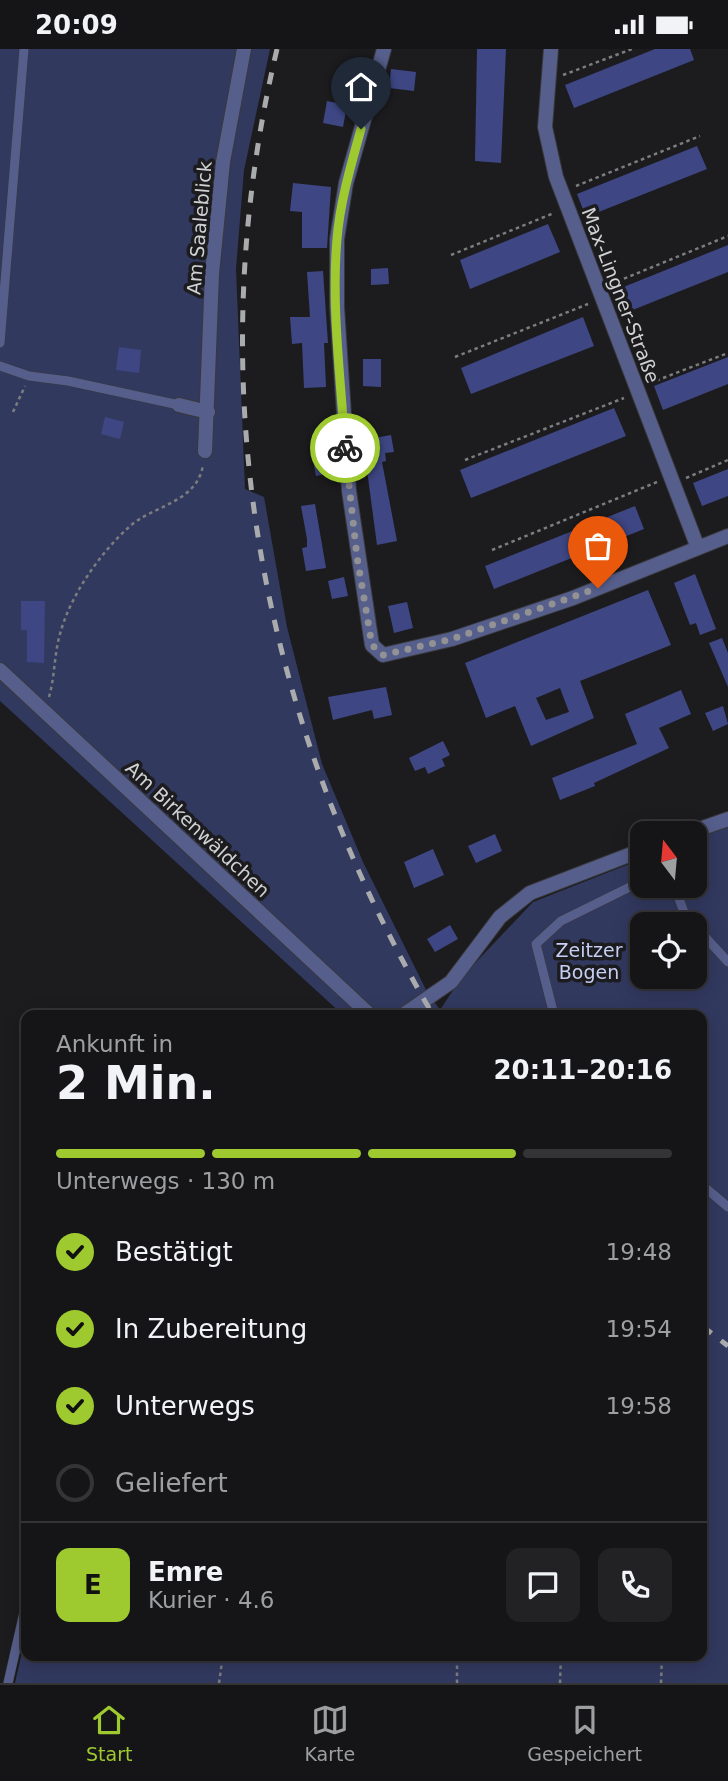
<!DOCTYPE html>
<html lang="de">
<head>
<meta charset="utf-8">
<style>
	body { margin:0; font-family:"DejaVu Sans",sans-serif; background:#222224; color:#f1f3f6; height:100vh; display:flex; flex-direction:column; font-size:26px; white-space:nowrap }
	* { box-sizing:border-box; margin:0 }
	p { font-size:23px; color:#9d9fa1 }
	.icon { flex:none; width:38px; height:38px; fill:none; stroke:currentColor; stroke-width:2; stroke-linecap:round; stroke-linejoin:round }
	.map { position:relative; flex:1; overflow:hidden }
	.panel { position:absolute; left:21px; top:961px; width:686px; height:651px; display:flex; flex-direction:column; background:#151517; border-radius:14px; box-shadow:0 4px 18px #0003,0 0 0 2px #343436 }
	.panel>* { flex:none }
	.needle { width:46px; rotate:344deg }
	.tools { position:absolute; left:630px; top:772px; display:grid; gap:14px }
	.tools a { display:grid; place-items:center; width:77px; height:77px; border-radius:14px; background:#151517; box-shadow:0 4px 18px #0003,0 0 0 2px #343436; font-size:35px }
	.pin { position:absolute; display:grid; place-items:center; width:60px; height:60px; color:#fff; margin:-72px -30px; border-radius:50% 50% 50% 0; rotate:-45deg; box-shadow:0 0 7px #0007 }
	.pin .icon { rotate:45deg }
	.courier { position:absolute; display:grid; place-items:center; width:70px; height:70px; margin:-35px; border:5px solid #9eca2f; border-radius:50%; background:#fff; color:#222; box-shadow:0 2px 9px #0007 }
	.summary em { font-style:normal; font-weight:600 }
	.summary div { display:flex; flex-direction:column-reverse }
	.summary { display:flex; align-items:center; justify-content:space-between; height:119px; padding:0 35px }
	h1 { font-size:46px; font-weight:600; line-height:52px }
	.bar { display:grid; grid-template-columns:repeat(4,1fr); gap:10px 7px; align-content:center; height:84px; padding:0 35px }
	.bar i { height:9px; border-radius:5px; background:#343436 }
	.bar .current { background:#9eca2f }
	.bar p { grid-column:span 4 }
	.line { display:flex; align-items:center; gap:18px; padding:0 35px; border-top:2px solid #343436 }
	.line div { flex:1 }
	.round { display:grid; place-items:center; flex:none; width:74px; height:74px; border-radius:14px; background:#222224 }
	ol { padding:0 35px; list-style:none }
	li { display:flex; align-items:center; gap:21px; height:77px }
	li p { margin-inline-start:auto }
	li .icon { padding:7px; border-radius:50%; background:#9eca2f; color:#111; stroke-width:4 }
	li:last-child { color:#9d9fa1 }
	li i { width:38px; height:38px; border:4px solid #343436; border-radius:50% }
	.status { display:flex; justify-content:space-between; align-items:center; height:49px; padding:0 35px; background:#151517; direction:ltr }
	.status svg { height:19px; fill:currentColor }
	.tab-bar { display:flex; justify-content:space-around; align-items:center; height:98px; border-top:2px solid #343436; background:#151517; font-size:19px; color:#9d9fa1 }
	.tab-bar a { display:grid; justify-items:center; gap:4px }
	.tab-bar .current { color:#9eca2f }
	.map>svg:first-child { display:block }
	.green { fill:#32395f; fill-rule:evenodd }
	.building { fill:#3e4784; fill-rule:evenodd }
	.lines { fill:none; stroke-linecap:round; stroke-linejoin:round }
	.lane-casing { stroke:#39393c; stroke-width:10 }
	.street-casing { stroke:#39393c; stroke-width:16 }
	.path { stroke:#7c7d7f; stroke-width:2.5; stroke-dasharray:3.5 3.5; stroke-linecap:butt }
	.lane { stroke:#565f8c; stroke-width:9 }
	.street { stroke:#565f8c; stroke-width:14 }
	.rail { stroke:#aaabad; stroke-width:5; stroke-dasharray:12 12; stroke-linecap:butt }
	.done { stroke:#929294; stroke-width:7; stroke-dasharray:0 12.6 }
	.route { stroke:#9eca2f; stroke-width:9 }
	.labels { text-anchor:middle; stroke-width:7; stroke-linejoin:round; paint-order:stroke }
	.street-label { font-size:19px; fill:#d1d2d3; stroke:#1c1c1f }
	.park-label { font-size:19px; fill:#c6cff4; stroke:#1c1c1f }
</style>
</head>
<body>
<div class="status"><b>20:09</b><svg viewBox="0 0 49 12"><path d="M0 12V9h3v3zM5 12V6h3v6zM10 12V3h3v9zM15 12V0h3v12zM26 1h20v11H26zM47 4h2v5h-2z"/></svg></div>
<div class="map">
<svg width="728" height="1634" viewBox="0 0 728 1634">
	<rect width="100%" height="100%" fill="#1c1c1f"/>
	<path class="green" d="M0,0H270L244,121L236,220L245,440L264,448L287,578L322,715L363,813L426,941L440,961L461,929L533,853L642,810V836H695V790L728,778V1634H15L26,1586V1606H702V966H343L0,652ZM642,875H695V928H642Z"/>
	<path class="building" d="M477,0H506L501,114L475,112Z
		M655,0H690L694,11L574,59L565,36Z
		M391,20L416,23L414,42L389,39Z
		M327,52L347,56L343,78L323,74Z
		M697,97L707,120L586,168L577,145Z
		M293,134L331,138L327,199H302V163L290,162Z
		M548,175L560,203L470,240L460,211Z
		M728,196V223L625,264L616,241Z
		M388,219L389,235L371,236V220Z
		M323,222L328,294H324L326,338L304,339L302,294L292,295L290,268H310L307,223Z
		M583,268L594,297L471,345L461,319Z
		M119,298L141,301L139,324L116,321Z
		M728,308V335L663,361L654,337Z
		M363,310H381V338L363,337Z
		M614,359L626,387L471,449L460,421Z
		M105,368L124,373L120,390L101,385Z
		M391,386L394,403L385,404L386,412L382,413L397,492L377,496L363,391Z
		M329,391L335,423L316,427L310,395Z
		M728,420V447L702,457L693,434Z
		M315,455L326,519L306,522L302,499L307,498V490L301,457Z
		M635,457L644,480L494,540L485,517Z
		M695,525L716,580L700,586L696,574L690,576L674,534Z
		M344,528L348,547L332,550L328,532Z
		M648,541L671,596L580,632L594,669L531,697L515,657L486,669L465,614ZM560,639L569,663L546,671L536,649Z
		M21,552H45L44,614L27,613V581H21Z
		M407,553L413,579L394,584L388,557Z
		M722,589L728,604V638L709,594Z
		M386,638L392,666L374,670L372,661L333,671L328,648Z
		M681,641L691,665L659,679L669,699L594,734L595,737L560,751L552,729L637,695L625,665Z
		M723,657L728,675L713,682L705,664Z
		M443,692L450,706L442,710L445,717L428,725L425,718L415,722L409,709Z
		M495,785L502,802L476,814L468,797Z
		M433,800L444,826L414,839L404,813Z
		M450,876L458,890L435,903L427,890Z"/>
	<g class="lines">
		<g class="lane-casing">
			<path id="lane" d="M0,294L24,0
				M0,317L29,327L68,332L179,356
				M674,836L685,866L693,875
				M695,877L728,913
				M554,966L536,895L561,872L642,832
				M702,1136L728,1158
				M8,1634L26,1555"/>
		</g>
		<g class="street-casing">
			<path id="street" d="M384,0L346,134L337,190V258L349,442L372,596L383,606L452,590L573,549L728,487
				M551,0L545,78L556,128L698,499
				M179,356L208,363
				M205,402L212,225L223,113L244,0
				M0,621L370,966
				M688,784L728,770
				M403,966L451,933L500,868L530,844L642,801"/>
		</g>
		<path class="path" d="M563,26L632,0
			M576,137L700,87
			M451,206L554,164
			M611,235L728,187
			M455,308L588,255
			M650,334L728,304
			M13,363L25,337
			M465,411L624,349
			M686,429L728,411
			M492,501L657,433
			M49,648C55,627 54,606 60,585C70,547 100,504 129,478C153,456 197,454 203,416
			M219,1634L223,1606
			M457,1634V1606
			M560,1634L561,1606
			M661,1634L662,1606"/>
		<use href="#lane" class="lane"/>
		<use href="#street" class="street"/>
		<path class="rail" d="M277,0C197,337 259,669 433,966
			M702,1277L728,1297"/>
	</g>
	<g class="lines">
		<path class="done" d="M345,399L357,508L372,596L383,606L452,590L598,539"/>
		<path class="route" d="M345,399C341,330 331,258 337,190C340,153 351,116 361,80"/>
	</g>
	<g class="labels">
		<g class="street-label">
			<text transform="translate(199 179) rotate(-85)" y="7">Am Saaleblick</text>
			<text transform="translate(621 246) rotate(69)" y="7">Max-Lingner-Straße</text>
			<text transform="translate(198 780) rotate(43)" y="7">Am Birkenwäldchen</text>
		</g>
		<g class="park-label">
			<text x="589" y="908">Zeitzer<tspan x="589" dy="22">Bogen</tspan></text>
		</g>
	</g>
</svg>
<div class="tools">
<a><svg class="needle" viewBox="-14 -14 28 28"><path d="M0-13l5 13h-10z" fill="#e53935"/><path d="M0 13l5-13h-10z" fill="#9d9fa1"/></svg></a>
<a><svg class="icon" aria-label="locate" viewBox="0 0 24 24"><circle cx="12" cy="12" r="6"/><path d="M12 2v4M12 18v4M2 12h4M18 12h4"/></svg></a>
</div>
<div class="pin" style="left:598px;top:539px;background:#ea580c"><svg class="icon" aria-label="bag" viewBox="0 0 24 24"><path d="M5 8h14l-1 12H6zM9 8a3 3 0 0 1 6 0"/></svg></div>
<div class="pin" style="left:361px;top:80px;background:#1f2937"><svg class="icon" aria-label="home" viewBox="0 0 24 24"><path d="M3 11l9-7 9 7M6 9v11h12V9"/></svg></div>
<div class="courier" style="left:345px;top:399px"><svg class="icon" aria-label="bike" viewBox="0 0 24 24"><circle cx="6" cy="16" r="4"/><circle cx="18" cy="16" r="4"/><path d="M6 16l4-8h5l3 8M10 8l3 8H6M13 5h3"/></svg></div>
<section class="panel">
<div class="summary"><div><h1>2 Min.</h1><p>Ankunft in</p></div><em>20:11–20:16</em></div>
<div class="bar"><i class="current"></i><i class="current"></i><i class="current"></i><i></i><p>Unterwegs · 130 m</p></div>
<ol>
<li><svg class="icon" aria-label="check" viewBox="0 0 24 24"><path d="M5 12l5 5 9-10"/></svg>Bestätigt<p>19:48</p></li>
<li><svg class="icon" aria-label="check" viewBox="0 0 24 24"><path d="M5 12l5 5 9-10"/></svg>In Zubereitung<p>19:54</p></li>
<li><svg class="icon" aria-label="check" viewBox="0 0 24 24"><path d="M5 12l5 5 9-10"/></svg>Unterwegs<p>19:58</p></li>
<li><i></i>Geliefert</li>
</ol>
<div class="line" style="height:126px"><b class="round" style="background:#9eca2f;color:#111">E</b><div><b>Emre</b><p>Kurier · 4.6</p></div><a class="round"><svg class="icon" aria-label="chat" viewBox="0 0 24 24"><path d="M4 5h16v11H9l-5 4z"/></svg></a><a class="round"><svg class="icon" aria-label="phone" viewBox="0 0 24 24"><path d="M5 4h4l2 5-3 2q2 4 5 5l2-3 5 2v4C11 20 4 13 5 4z"/></svg></a></div>
</section>
</div>
<nav class="tab-bar">
<a class="current"><svg class="icon" aria-label="home" viewBox="0 0 24 24"><path d="M3 11l9-7 9 7M6 9v11h12V9"/></svg>Start</a>
<a><svg class="icon" aria-label="map" viewBox="0 0 24 24"><path d="M3 6l6-2 6 2 6-2v14l-6 2-6-2-6 2zM9 4v14M15 6v14"/></svg>Karte</a>
<a><svg class="icon" aria-label="saved" viewBox="0 0 24 24"><path d="M7 4h10v16l-5-4-5 4z"/></svg>Gespeichert</a>
</nav>
</body>
</html>
